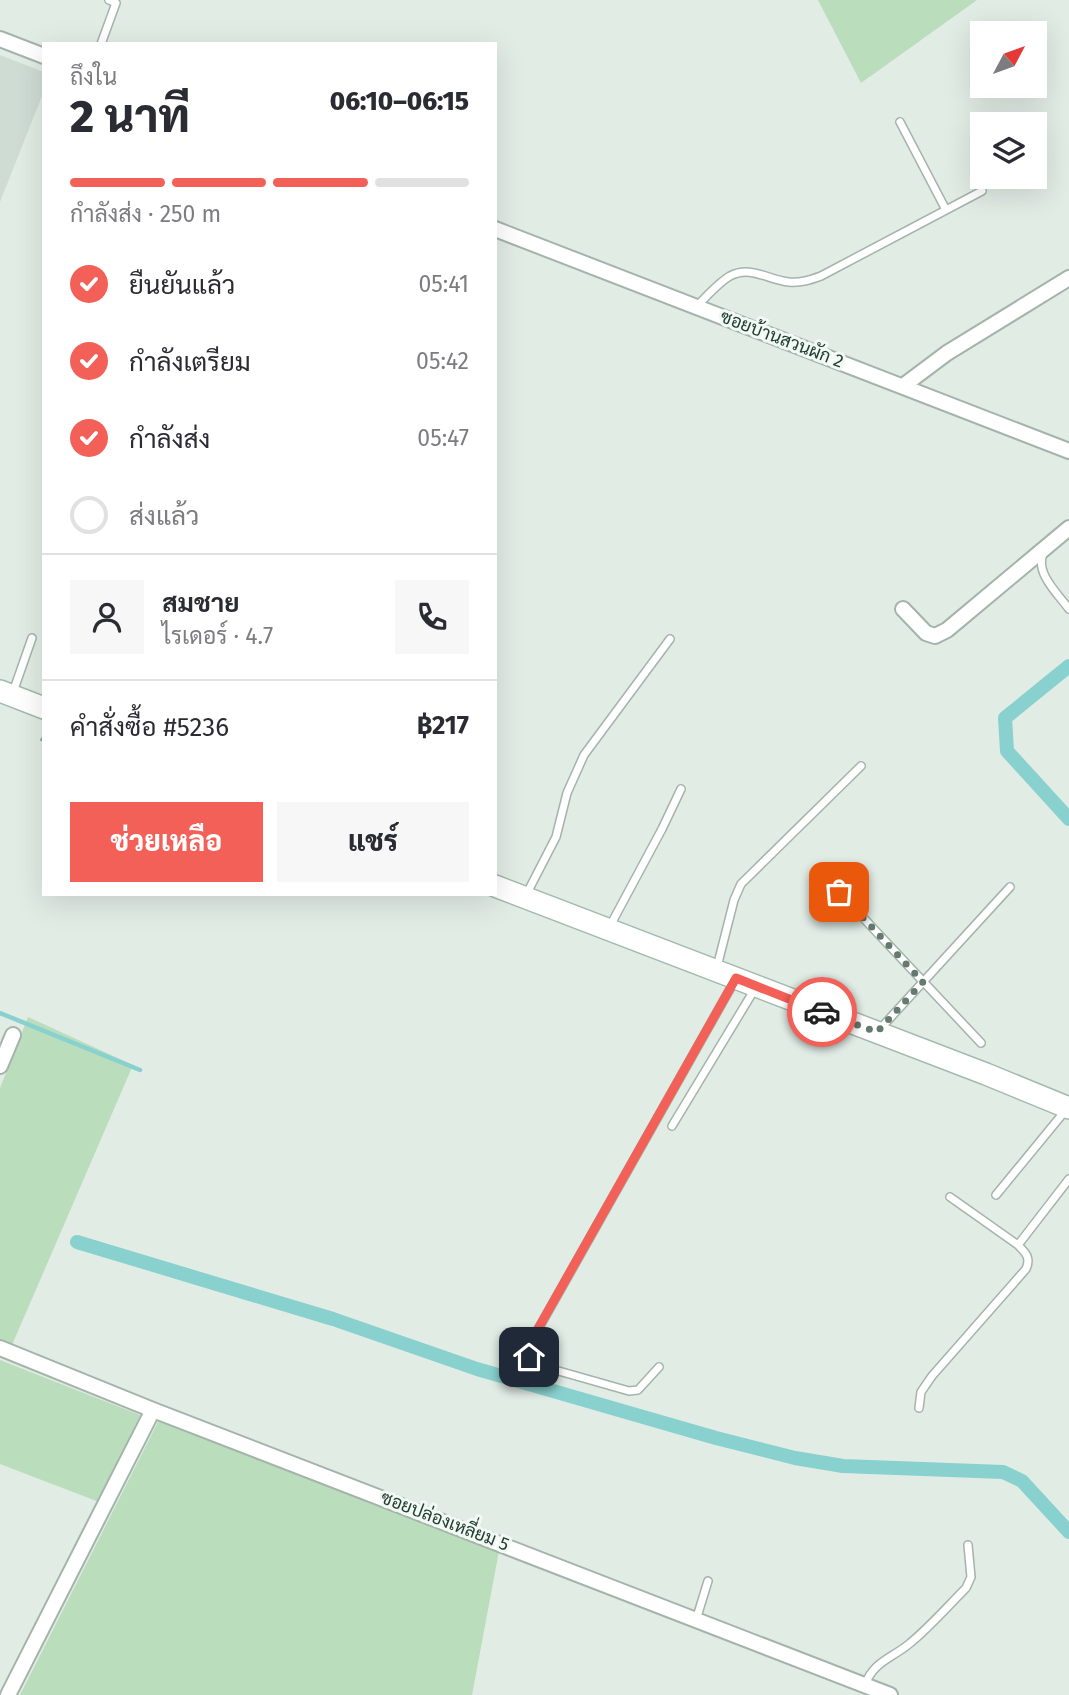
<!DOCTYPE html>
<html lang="th">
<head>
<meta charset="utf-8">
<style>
	body { margin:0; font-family:"Fira Sans",Sarabun,sans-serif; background:#f7f7f7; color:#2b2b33; height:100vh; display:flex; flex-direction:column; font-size:26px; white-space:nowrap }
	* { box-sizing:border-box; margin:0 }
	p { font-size:23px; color:#7c7c81 }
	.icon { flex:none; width:38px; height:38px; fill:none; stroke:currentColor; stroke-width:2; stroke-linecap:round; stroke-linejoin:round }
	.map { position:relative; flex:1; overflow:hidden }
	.side { position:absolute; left:42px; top:42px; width:455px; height:854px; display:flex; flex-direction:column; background:#fff; border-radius:0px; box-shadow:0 7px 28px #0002 }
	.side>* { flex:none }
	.needle { width:46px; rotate:49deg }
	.buttons { position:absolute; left:970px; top:21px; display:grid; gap:14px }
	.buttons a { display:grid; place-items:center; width:77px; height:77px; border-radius:0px; background:#fff; box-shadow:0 7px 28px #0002; font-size:35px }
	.pin { position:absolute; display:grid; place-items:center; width:60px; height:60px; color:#fff; margin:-30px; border-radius:14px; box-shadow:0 4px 10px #0006 }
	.courier { position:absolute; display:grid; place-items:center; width:70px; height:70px; margin:-35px; border:5px solid #f36058; border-radius:50%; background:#fff; color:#222; box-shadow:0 2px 9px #0007 }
	.headline em { font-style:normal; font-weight:800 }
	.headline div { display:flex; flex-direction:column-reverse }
	.headline { display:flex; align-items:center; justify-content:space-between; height:119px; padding:0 28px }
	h1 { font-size:46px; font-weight:800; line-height:52px }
	.bar { display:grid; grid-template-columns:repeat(4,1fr); gap:10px 7px; align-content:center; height:84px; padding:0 28px }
	.bar i { height:9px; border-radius:5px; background:#e1e1e2 }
	.bar .current { background:#f36058 }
	.bar p { grid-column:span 4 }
	.line { display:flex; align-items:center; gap:18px; padding:0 28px; border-top:2px solid #e1e1e2 }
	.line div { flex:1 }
	.round { display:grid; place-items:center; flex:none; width:74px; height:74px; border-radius:0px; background:#f7f7f7 }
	ol { padding:0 28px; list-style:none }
	li { display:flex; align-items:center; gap:21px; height:77px }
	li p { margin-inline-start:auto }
	li .icon { padding:7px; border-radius:50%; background:#f36058; color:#fff; stroke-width:4 }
	li:last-child { color:#7c7c81 }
	li i { width:38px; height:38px; border:4px solid #e1e1e2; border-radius:50% }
	.primary-button { display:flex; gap:14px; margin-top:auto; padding:14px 28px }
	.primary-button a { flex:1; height:80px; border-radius:0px; background:#f36058; color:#fff; font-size:28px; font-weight:800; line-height:80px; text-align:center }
	.primary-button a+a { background:#f7f7f7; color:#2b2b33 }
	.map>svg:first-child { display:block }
	.built { fill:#cfdcd4 }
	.green { fill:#baddbc }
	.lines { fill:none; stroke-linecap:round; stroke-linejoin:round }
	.stream { stroke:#89d1ce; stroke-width:4.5 }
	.canal { stroke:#89d1ce; stroke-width:14 }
	.lane-casing { stroke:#a4b4ab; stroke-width:10 }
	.street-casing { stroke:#a4b4ab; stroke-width:18 }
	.secondary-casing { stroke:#a2bbad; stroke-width:24 }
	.path { stroke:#81b098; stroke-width:2.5; stroke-dasharray:3.5 5; stroke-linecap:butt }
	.lane { stroke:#fff; stroke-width:7 }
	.street { stroke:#fff; stroke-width:14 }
	.secondary { stroke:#fff; stroke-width:21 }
	.done { stroke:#647a6f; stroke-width:7; stroke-dasharray:0 12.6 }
	.route { stroke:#f36058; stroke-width:9 }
	.labels { text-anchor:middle; stroke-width:6; stroke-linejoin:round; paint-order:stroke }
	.street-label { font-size:18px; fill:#213d30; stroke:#f2f8f4 }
</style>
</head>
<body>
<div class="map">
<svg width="1069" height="1695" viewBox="0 0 1069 1695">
	<rect width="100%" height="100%" fill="#e1ece5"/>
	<path class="built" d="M0,55L44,72V91L0,202Z"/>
	<path class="green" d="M818,0H977L861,83Z
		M28,1017L133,1065L12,1345L0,1340V1088Z
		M0,1360L140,1415L99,1502L0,1464Z
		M159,1420L499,1551L472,1695H20Z"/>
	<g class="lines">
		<path class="stream" d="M0,1013L140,1070"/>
		<path class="canal" d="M1069,666L1005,718L1007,751L1069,819
			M77,1242L333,1319L477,1369L716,1438L795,1458L843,1466L1003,1472L1022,1481L1069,1532"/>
		<g class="lane-casing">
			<path id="lane" d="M101,44L116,3L109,0
				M900,122L946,210
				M697,306C707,296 718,283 730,276C751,265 768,280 789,282C801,283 810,280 821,276L982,191
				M1043,554C1035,573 1058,594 1069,609
				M12,695L32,638
				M822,874L981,1043
				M525,897L556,837L567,793L584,755L670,639
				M610,926L662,829L681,789
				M717,967L734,900L741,884L861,766
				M880,1029L1010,887
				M672,1126L756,987
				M996,1195L1065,1111
				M950,1197L1018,1245L1069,1179
				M659,1367L638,1390L629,1391L534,1364L527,1349L734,982
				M919,1408L921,1392L932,1376L1026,1269C1031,1258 1026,1253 1018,1245
				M696,1620L708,1581
				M865,1685C873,1662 892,1658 909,1644C930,1627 947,1607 966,1588L971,1577L968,1545"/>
		</g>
		<g class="street-casing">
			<path id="street" d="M0,39L44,56
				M495,229L1069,451
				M903,386L947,353L1069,278
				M903,609L926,633L935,636L947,630L1069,528
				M0,1066L13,1035
				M0,1348L153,1410L890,1695
				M8,1695L153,1410"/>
		</g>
		<g class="secondary-casing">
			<path id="secondary" d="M0,691L44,708
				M495,886L986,1074L1069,1108"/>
		</g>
		<path class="path" d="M41,741L44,734"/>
		<use href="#lane" class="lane"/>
		<use href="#street" class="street"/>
		<use href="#secondary" class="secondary"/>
	</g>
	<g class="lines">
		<path class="done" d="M822,1012L877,1032L923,982L839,892"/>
		<path class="route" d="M529,1357L527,1349L530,1343L736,978L822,1012"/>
	</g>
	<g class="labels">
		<g class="street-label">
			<text transform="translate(782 339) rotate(21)" y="6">ซอยบ้านสวนผัก 2</text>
			<text transform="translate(445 1521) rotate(21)" y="6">ซอยปล่องเหลี่ยม 5</text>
		</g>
	</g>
</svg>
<div class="buttons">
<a><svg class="needle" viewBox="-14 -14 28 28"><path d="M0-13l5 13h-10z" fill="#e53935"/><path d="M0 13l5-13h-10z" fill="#7c7c81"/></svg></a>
<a><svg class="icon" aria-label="layers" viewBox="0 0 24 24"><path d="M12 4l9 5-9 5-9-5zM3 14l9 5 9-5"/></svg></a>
</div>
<div class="pin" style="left:839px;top:892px;background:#ea580c"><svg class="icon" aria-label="bag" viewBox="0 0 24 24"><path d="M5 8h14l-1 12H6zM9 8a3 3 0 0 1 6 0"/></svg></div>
<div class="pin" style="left:529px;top:1357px;background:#1f2937"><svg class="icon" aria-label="home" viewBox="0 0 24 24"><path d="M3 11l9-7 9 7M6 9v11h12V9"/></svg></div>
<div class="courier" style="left:822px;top:1012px"><svg class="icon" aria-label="car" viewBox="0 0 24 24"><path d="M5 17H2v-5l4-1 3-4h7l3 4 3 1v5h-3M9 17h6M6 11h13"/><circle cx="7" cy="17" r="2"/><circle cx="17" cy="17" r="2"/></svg></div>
<section class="side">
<div class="headline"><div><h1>2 นาที</h1><p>ถึงใน</p></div><em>06:10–06:15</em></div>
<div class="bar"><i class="current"></i><i class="current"></i><i class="current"></i><i></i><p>กำลังส่ง · 250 m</p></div>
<ol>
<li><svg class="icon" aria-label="check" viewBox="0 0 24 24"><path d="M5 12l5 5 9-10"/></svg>ยืนยันแล้ว<p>05:41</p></li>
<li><svg class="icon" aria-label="check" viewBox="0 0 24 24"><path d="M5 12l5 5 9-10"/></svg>กำลังเตรียม<p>05:42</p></li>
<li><svg class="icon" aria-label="check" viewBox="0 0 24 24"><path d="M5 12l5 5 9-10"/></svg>กำลังส่ง<p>05:47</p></li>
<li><i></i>ส่งแล้ว</li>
</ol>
<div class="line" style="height:126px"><a class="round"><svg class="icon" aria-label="person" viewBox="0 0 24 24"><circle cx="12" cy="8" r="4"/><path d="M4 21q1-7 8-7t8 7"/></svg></a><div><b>สมชาย</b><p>ไรเดอร์ · 4.7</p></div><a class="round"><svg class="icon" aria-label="phone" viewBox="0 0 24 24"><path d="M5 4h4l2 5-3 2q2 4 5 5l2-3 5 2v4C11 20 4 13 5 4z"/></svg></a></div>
<div class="line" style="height:91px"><div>คำสั่งซื้อ #5236</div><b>฿217</b></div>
<div class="primary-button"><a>ช่วยเหลือ</a><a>แชร์</a></div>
</section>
</div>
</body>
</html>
